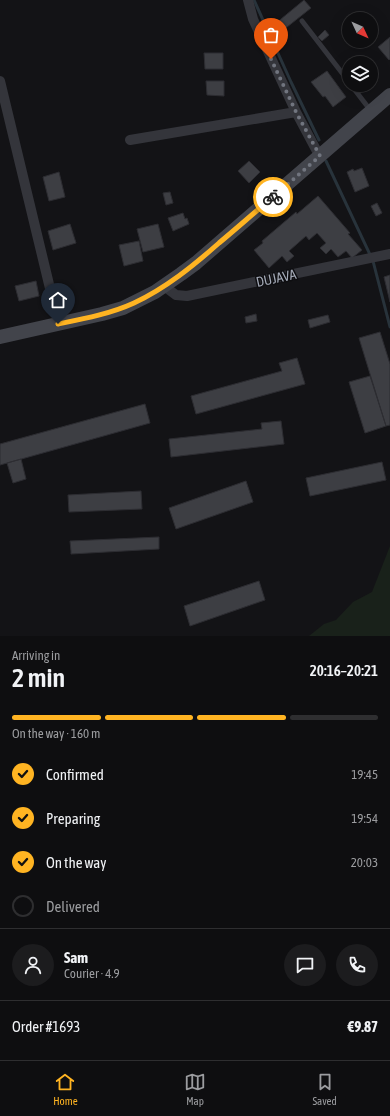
<!DOCTYPE html>
<html lang="en">
<head>
<meta charset="utf-8">
<style>
	body { margin:0; font-family:"Asap Condensed",sans-serif; background:#1c1c1e; color:#f1f3f6; height:100vh; display:flex; flex-direction:column; font-size:15px; white-space:nowrap }
	* { box-sizing:border-box; margin:0 }
	p { font-size:13px; color:#9b9c9f }
	.icon { flex:none; width:22px; height:22px; fill:none; stroke:currentColor; stroke-width:2; stroke-linecap:round; stroke-linejoin:round }
	.map { position:relative; height:636px; overflow:hidden }
	.drawer { display:flex; flex-direction:column; background:#0e0e10; flex:1 }
	.drawer>* { flex:none }
	.needle { width:26px; rotate:134deg }
	.buttons { position:absolute; left:342px; top:12px; display:grid; gap:8px }
	.buttons a { display:grid; place-items:center; width:36px; height:36px; border-radius:50%; background:#0e0e10; box-shadow:0 4px 16px #0002,0 0 0 1px #2e2e30; font-size:20px }
	.pin { position:absolute; display:grid; place-items:center; width:34px; height:34px; color:#fff; margin:-41px -17px; border-radius:50% 50% 50% 0; rotate:-45deg; box-shadow:0 0 4px #0007 }
	.pin .icon { rotate:45deg }
	.courier { position:absolute; display:grid; place-items:center; width:40px; height:40px; margin:-20px; border:3px solid #ffb422; border-radius:50%; background:#fff; color:#222; box-shadow:0 1px 5px #0007 }
	.headline em { font-style:normal; font-weight:600 }
	.headline div { display:flex; flex-direction:column-reverse }
	.headline { display:flex; align-items:center; justify-content:space-between; height:68px; padding:0 12px }
	h1 { font-size:26px; font-weight:600; line-height:30px }
	.bar { display:grid; grid-template-columns:repeat(4,1fr); gap:6px 4px; align-content:center; height:48px; padding:0 12px }
	.bar i { height:5px; border-radius:3px; background:#2e2e30 }
	.bar .current { background:#ffb422 }
	.bar p { grid-column:span 4 }
	.line { display:flex; align-items:center; gap:10px; padding:0 12px; border-top:1px solid #2e2e30 }
	.line div { flex:1 }
	.round { display:grid; place-items:center; flex:none; width:42px; height:42px; border-radius:21px; background:#1c1c1e }
	ol { padding:0 12px; list-style:none }
	li { display:flex; align-items:center; gap:12px; height:44px }
	li p { margin-inline-start:auto }
	li .icon { padding:4px; border-radius:50%; background:#ffb422; color:#111; stroke-width:4 }
	li:last-child { color:#9b9c9f }
	li i { width:22px; height:22px; border:2px solid #2e2e30; border-radius:50% }
	.tabs { display:flex; justify-content:space-around; align-items:center; height:56px; border-top:1px solid #2e2e30; background:#0e0e10; font-size:11px; color:#9b9c9f }
	.tabs a { display:grid; justify-items:center; gap:2px }
	.tabs .current { color:#ffb422 }
	.map>svg:first-child { display:block }
	.green { fill:#19211a }
	.lines { fill:none; stroke-linecap:round; stroke-linejoin:round }
	.stream { stroke:#28333b; stroke-width:3 }
	.building { fill:#3d3e43; stroke:#2d2d32 }
	.lane { stroke:#34353b; stroke-width:5 }
	.street { stroke:#34353b; stroke-width:10 }
	.secondary { stroke:#42444b; stroke-width:14 }
	.done { stroke:#71757f; stroke-width:4; stroke-dasharray:0 7.2 }
	.route { stroke:#ffb422; stroke-width:5 }
	.labels { text-anchor:middle; stroke-width:3; stroke-linejoin:round; paint-order:stroke }
	.street-label { font-size:14px; fill:#a4aab7; stroke:#0e0e11 }
</style>
</head>
<body>
<div class="map">
<svg width="390" height="636" viewBox="0 0 390 636">
	<rect width="100%" height="100%" fill="#131316"/>
	<path class="green" d="M390,546V636H309L324,624L336,620L353,602L372,592Z"/>
	<g class="lines">
		<path class="stream" d="M254,0L291,82L319,140
			M326,161L373,261L390,327"/>
	</g>
	<path class="building" d="M304,0L311,8L282,31L275,24Z
		M325,30L329,35L322,41L318,37Z
		M390,37V59L389,60L378,47Z
		M204,53H223V69H205Z
		M327,71L346,97L333,107L325,96L323,97L311,82Z
		M206,81H224V96L207,95Z
		M249,161L260,172L249,183L238,171Z
		M362,168L369,186L355,192L347,172L353,169L354,171Z
		M59,172L65,197L49,201L43,177Z
		M170,192L173,203L166,205L163,193Z
		M318,196L350,233L348,234L362,250L352,258L346,251L338,257L331,249L326,254L320,248L326,243L317,233L309,240L306,236L289,251L294,256L287,262L282,256L269,268L254,250L263,243L262,241L296,212L297,214Z
		M377,203L382,213L376,216L371,206Z
		M183,213L185,219L187,218L189,224L173,231L168,218Z
		M70,224L76,243L53,250L48,231Z
		M158,224L164,247L143,252L137,229Z
		M139,241L143,261L124,266L119,245Z
		M390,275V302L384,277Z
		M36,281L39,296L19,301L15,286Z
		M256,314L257,321L246,323L245,317Z
		M328,315L330,322L310,328L308,320Z
		M380,332L390,364V425L386,426L359,338Z
		M297,358L305,384L196,414L191,396L282,371L279,363Z
		M370,376L386,426L365,433L349,382Z
		M145,404L150,423L0,465V444Z
		M281,421L284,444L171,457L169,439L262,429L261,423Z
		M21,459L26,479L13,483L7,463Z
		M382,462L386,480L310,496L306,478Z
		M246,481L253,502L176,529L169,508Z
		M141,491L142,509L69,512L68,495Z
		M159,537V549L71,554V551L70,541Z
		M259,581L265,600L190,626L184,606Z"/>
	<g class="lines">
		<path class="lane" d="M302,21L349,82
			M351,85L371,111"/>
		<path class="street" d="M248,0L253,19L296,112L320,157
			M0,81L54,305
			M130,140L296,112
			M164,286L176,295L187,296L390,254"/>
		<path class="secondary" d="M0,337L102,314L123,308L155,292L181,274L196,263L390,95"/>
	</g>
	<g class="lines">
		<path class="done" d="M271,59L296,112L320,156L273,197"/>
		<path class="route" d="M58,324C83,319 110,314 134,303C166,288 193,266 219,243C237,228 255,212 273,197"/>
	</g>
	<g class="labels">
		<g class="street-label">
			<text transform="translate(276 278) rotate(-12)" y="5">DUJAVA</text>
		</g>
	</g>
</svg>
<div class="buttons">
<a><svg class="needle" viewBox="-14 -14 28 28"><path d="M0-13l5 13h-10z" fill="#e53935"/><path d="M0 13l5-13h-10z" fill="#9b9c9f"/></svg></a>
<a><svg class="icon" aria-label="layers" viewBox="0 0 24 24"><path d="M12 4l9 5-9 5-9-5zM3 14l9 5 9-5"/></svg></a>
</div>
<div class="pin" style="left:271px;top:59px;background:#ea580c"><svg class="icon" aria-label="bag" viewBox="0 0 24 24"><path d="M5 8h14l-1 12H6zM9 8a3 3 0 0 1 6 0"/></svg></div>
<div class="pin" style="left:58px;top:324px;background:#1f2937"><svg class="icon" aria-label="home" viewBox="0 0 24 24"><path d="M3 11l9-7 9 7M6 9v11h12V9"/></svg></div>
<div class="courier" style="left:273px;top:197px"><svg class="icon" aria-label="bike" viewBox="0 0 24 24"><circle cx="6" cy="16" r="4"/><circle cx="18" cy="16" r="4"/><path d="M6 16l4-8h5l3 8M10 8l3 8H6M13 5h3"/></svg></div>
</div>
<section class="drawer">
<div class="headline"><div><h1>2 min</h1><p>Arriving in</p></div><em>20:16–20:21</em></div>
<div class="bar"><i class="current"></i><i class="current"></i><i class="current"></i><i></i><p>On the way · 160 m</p></div>
<ol>
<li><svg class="icon" aria-label="check" viewBox="0 0 24 24"><path d="M5 12l5 5 9-10"/></svg>Confirmed<p>19:45</p></li>
<li><svg class="icon" aria-label="check" viewBox="0 0 24 24"><path d="M5 12l5 5 9-10"/></svg>Preparing<p>19:54</p></li>
<li><svg class="icon" aria-label="check" viewBox="0 0 24 24"><path d="M5 12l5 5 9-10"/></svg>On the way<p>20:03</p></li>
<li><i></i>Delivered</li>
</ol>
<div class="line" style="height:72px"><a class="round"><svg class="icon" aria-label="person" viewBox="0 0 24 24"><circle cx="12" cy="8" r="4"/><path d="M4 21q1-7 8-7t8 7"/></svg></a><div><b>Sam</b><p>Courier · 4.9</p></div><a class="round"><svg class="icon" aria-label="chat" viewBox="0 0 24 24"><path d="M4 5h16v11H9l-5 4z"/></svg></a><a class="round"><svg class="icon" aria-label="phone" viewBox="0 0 24 24"><path d="M5 4h4l2 5-3 2q2 4 5 5l2-3 5 2v4C11 20 4 13 5 4z"/></svg></a></div>
<div class="line" style="height:52px"><div>Order #1693</div><b>€9.87</b></div>
</section>
<nav class="tabs">
<a class="current"><svg class="icon" aria-label="home" viewBox="0 0 24 24"><path d="M3 11l9-7 9 7M6 9v11h12V9"/></svg>Home</a>
<a><svg class="icon" aria-label="map" viewBox="0 0 24 24"><path d="M3 6l6-2 6 2 6-2v14l-6 2-6-2-6 2zM9 4v14M15 6v14"/></svg>Map</a>
<a><svg class="icon" aria-label="saved" viewBox="0 0 24 24"><path d="M7 4h10v16l-5-4-5 4z"/></svg>Saved</a>
</nav>
</body>
</html>
